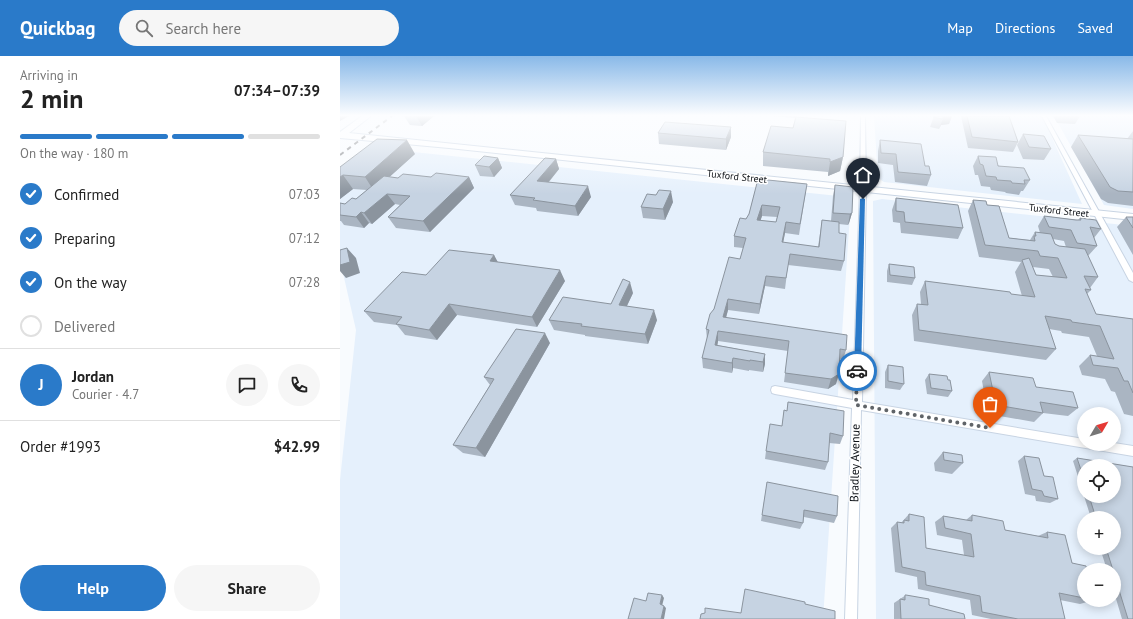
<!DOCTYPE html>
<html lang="en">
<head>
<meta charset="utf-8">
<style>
	body { margin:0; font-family:"PT Sans",sans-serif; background:#f6f6f6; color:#222; height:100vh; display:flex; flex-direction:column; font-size:15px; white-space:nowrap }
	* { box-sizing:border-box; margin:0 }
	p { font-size:13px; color:#767676 }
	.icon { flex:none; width:22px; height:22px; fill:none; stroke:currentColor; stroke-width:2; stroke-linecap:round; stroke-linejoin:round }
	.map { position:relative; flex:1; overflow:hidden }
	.drawer { display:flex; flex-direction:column; background:#fff; width:340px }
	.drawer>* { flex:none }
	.needle { width:26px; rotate:52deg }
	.tools { position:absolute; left:737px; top:351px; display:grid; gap:8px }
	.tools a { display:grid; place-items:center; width:44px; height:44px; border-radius:50%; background:#fff; box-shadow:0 2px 10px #0003; font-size:20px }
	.pin { position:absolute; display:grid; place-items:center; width:34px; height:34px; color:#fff; margin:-41px -17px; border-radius:50% 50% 50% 0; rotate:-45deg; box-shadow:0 0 4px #0007 }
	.pin .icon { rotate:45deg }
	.courier { position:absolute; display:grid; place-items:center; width:40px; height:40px; margin:-20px; border:3px solid #2a7ac9; border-radius:50%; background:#fff; color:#222; box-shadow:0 1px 5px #0007 }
	.head em { font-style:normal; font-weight:800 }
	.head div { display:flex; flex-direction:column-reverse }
	.head { display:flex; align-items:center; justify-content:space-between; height:68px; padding:0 20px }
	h1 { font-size:26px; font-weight:800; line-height:30px }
	.bar { display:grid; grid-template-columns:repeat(4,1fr); gap:6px 4px; align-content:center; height:48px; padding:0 20px }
	.bar i { height:5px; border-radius:3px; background:#e0e0e0 }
	.bar .on { background:#2a7ac9 }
	.bar p { grid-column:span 4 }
	.line { display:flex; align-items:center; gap:10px; padding:0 20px; border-top:1px solid #e0e0e0 }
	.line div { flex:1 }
	.round { display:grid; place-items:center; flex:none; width:42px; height:42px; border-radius:21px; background:#f6f6f6 }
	ol { padding:0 20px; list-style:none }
	li { display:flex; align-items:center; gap:12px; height:44px }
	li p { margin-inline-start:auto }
	li .icon { padding:4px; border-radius:50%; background:#2a7ac9; color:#fff; stroke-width:4 }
	li:last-child { color:#767676 }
	li i { width:22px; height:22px; border:2px solid #e0e0e0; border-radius:50% }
	.button { display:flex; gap:8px; margin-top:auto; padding:8px 20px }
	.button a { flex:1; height:46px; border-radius:24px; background:#2a7ac9; color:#fff; font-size:16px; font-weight:800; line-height:46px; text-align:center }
	.button a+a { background:#f6f6f6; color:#222 }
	header { display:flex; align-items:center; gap:24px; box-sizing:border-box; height:56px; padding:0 20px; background:#2a7ac9; color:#fff }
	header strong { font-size:19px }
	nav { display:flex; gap:22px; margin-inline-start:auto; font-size:14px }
	.search { width:280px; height:36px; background:#f6f6f6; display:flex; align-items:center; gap:10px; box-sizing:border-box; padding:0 14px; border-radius:22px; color:#767676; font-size:15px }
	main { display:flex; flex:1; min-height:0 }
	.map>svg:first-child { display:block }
	.built { fill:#e5f0fc; fill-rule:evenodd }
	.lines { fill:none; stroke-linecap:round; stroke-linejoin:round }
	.street-casing { stroke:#c8d4e3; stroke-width:2 }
	.primary-casing { stroke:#c8d4e3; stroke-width:2 }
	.street { fill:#fff; fill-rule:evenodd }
	.primary { fill:#fff; fill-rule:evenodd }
	.rail { stroke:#7e8185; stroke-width:2; stroke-dasharray:4.5 4.5; stroke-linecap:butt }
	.wall { fill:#aab5c2; fill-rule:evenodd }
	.shaded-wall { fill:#8b949e }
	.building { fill:#c6d3e2; stroke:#8b949e; fill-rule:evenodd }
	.route { fill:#2a7ac9 }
	.done { stroke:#606468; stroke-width:4; stroke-dasharray:0 7.2 }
	.labels { text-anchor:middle; stroke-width:3; stroke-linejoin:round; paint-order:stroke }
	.far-street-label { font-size:10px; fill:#0e1217; stroke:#fff }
	.street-label { font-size:12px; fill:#0e1217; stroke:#fff }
</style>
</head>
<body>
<header>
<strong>Quickbag</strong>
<div class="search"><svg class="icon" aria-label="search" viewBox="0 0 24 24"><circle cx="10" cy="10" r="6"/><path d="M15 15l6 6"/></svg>Search here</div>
<nav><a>Map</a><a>Directions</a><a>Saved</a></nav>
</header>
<main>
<section class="drawer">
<div class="head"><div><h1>2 min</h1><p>Arriving in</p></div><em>07:34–07:39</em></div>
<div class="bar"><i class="on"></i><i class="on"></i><i class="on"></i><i></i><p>On the way · 180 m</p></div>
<ol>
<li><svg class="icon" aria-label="check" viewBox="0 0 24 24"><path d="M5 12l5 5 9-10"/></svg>Confirmed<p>07:03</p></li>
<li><svg class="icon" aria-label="check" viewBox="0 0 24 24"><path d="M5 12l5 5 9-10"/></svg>Preparing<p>07:12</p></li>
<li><svg class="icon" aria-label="check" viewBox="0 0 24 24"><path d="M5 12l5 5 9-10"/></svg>On the way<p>07:28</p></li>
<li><i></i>Delivered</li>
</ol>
<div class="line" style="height:72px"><b class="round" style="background:#2a7ac9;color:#fff">J</b><div><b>Jordan</b><p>Courier · 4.7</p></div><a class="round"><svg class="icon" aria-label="chat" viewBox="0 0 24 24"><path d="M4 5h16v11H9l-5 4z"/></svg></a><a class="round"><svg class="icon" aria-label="phone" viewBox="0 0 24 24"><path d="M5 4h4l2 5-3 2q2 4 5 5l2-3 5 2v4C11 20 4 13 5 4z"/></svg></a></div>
<div class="line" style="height:52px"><div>Order #1993</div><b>$42.99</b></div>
<div class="button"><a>Help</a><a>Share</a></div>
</section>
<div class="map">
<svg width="793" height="563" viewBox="0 0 793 563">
	<rect width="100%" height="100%" fill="#f8fbfe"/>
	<path class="built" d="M534,60H702L742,148L544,126L538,122Z
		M714,60H793V153L764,149Z
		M44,93L508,141L511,143L483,563H0V424L16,274L0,204V130Z
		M542,143L793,170V563H536L533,145ZM744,358H774V388H744ZM744,410H774V440H744ZM744,462H774V492H744ZM744,514H774V544H744Z"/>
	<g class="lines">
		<g class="street-casing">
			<path id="street" d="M521,60H525L526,132L522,346L744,383V388L774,387L793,390V400L521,354L517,563H505L512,352L435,338L432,337L431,334L432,331L435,330L513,344L520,132Z
				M702,60H706L793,217V226L789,224Z"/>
		</g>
		<g class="primary-casing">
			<path id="primary" d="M22,60H31L9,77L793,158V164L109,92L0,82V76Z"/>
		</g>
		<use href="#street" class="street"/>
		<use href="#primary" class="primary"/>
		<path class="rail" d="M0,99L52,60"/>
	</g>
	<path class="wall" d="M64,60H94L82,70L70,69Z
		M432,60H457V61L503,101L500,115L488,120V116L423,110V96L453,72L455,62Z
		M594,60H612L609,68L601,69L599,73L590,71Z
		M621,60H669L678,86L673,96L628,92Z
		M713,60H740L735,68L717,67Z
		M391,71V81L386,94L319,88L318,77Z
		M793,75V150L768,147L761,143L731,91L738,79L787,83Z
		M683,78L711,93L704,104L683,103L677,89Z
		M540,84L585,110L591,119L587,130L555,126L553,109L538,107V95Z
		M75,98L49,121L58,122L129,121L134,132L90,176L56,172L48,161L60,149L55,148L32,168L29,167L24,172L4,169L1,165H0V147L5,148L16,143L27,134L13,133L0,143V111Z
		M638,100L690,124L683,135H681L679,139L666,137L665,136L651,134L650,131L641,130L638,119H635L633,110Z
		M158,102L162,112L154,121L140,120L135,109Z
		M216,103L219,113L209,126L251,141L238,160L197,155L196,152L175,149L170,139Z
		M418,123L467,128L459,179L445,177L443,187L478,191L482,164L491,165L493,140L495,129L512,157L509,167L508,169L499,168V177L504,205L501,215L448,209L445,233L425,230L419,258L388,254L386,262L506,294L503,304L499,303L496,328L488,333L444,326L448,295L378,285L377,289L425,298V308L423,316L409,314V315L393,312L392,317L363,312L362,302L367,283L366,273L374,253L400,203L403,192L394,191V180L409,158ZM422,160L437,161L436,166L420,165Z
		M316,139L333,146L325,164L303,162L301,151Z
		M556,142L623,172L618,183L561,177L560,167L553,166L552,154Z
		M633,144L647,149L669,182L690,184L695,176L700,177L698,170L704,160L738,164L740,162L761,173L754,182L757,190L748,200L758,221L750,232L751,234L747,238L756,258L793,263V360L784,358L775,336L771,335L765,323L742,319L739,310L750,299L757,300L749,281L722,277L721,275L709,273L716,293L706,304L574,285L572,259L577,248H581L580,236L585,225L682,240L675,216L681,206L639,201L628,155ZM713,183L724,185L726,191L719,190L715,188ZM693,211L709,213L713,221L696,219Z
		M786,161H793V199L777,171Z
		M154,199L157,206L225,225L197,271L117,259L97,284L65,279L57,269L34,266L24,255Z
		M549,208L575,222L572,229L547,226V215Z
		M293,237L287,250L317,264L308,288L245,280V279L214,274L209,264L271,248Z
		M210,287L145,401L123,397L113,389L150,329L144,321Z
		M548,309L564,328L560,334L545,332V316Z
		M649,316L696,331L738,352L728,360L703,357L694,366L648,358L642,325Z
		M589,318L608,324L612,335L608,341L587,338L585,324Z
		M448,346L503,380L500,388L489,387L488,406L485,414L425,403L426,395L442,370L444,354L447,355Z
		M603,396L623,407L612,418L595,415L594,407Z
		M684,400L704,420L718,443L710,447L696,445L695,440L685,438L678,405Z
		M737,402L793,411V563H782L774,536V514H767L760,492H774V462H751L744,440H774V410H744V439L733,405Z
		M427,426L497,460L494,467L464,461L463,467L460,473L421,465Z
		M569,458L586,492L624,499L622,484L597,479L595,466L603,460L626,464L632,459L665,474L698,480L707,476L732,507L744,514V544H754L740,548L720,544L725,563H651L632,559L630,544L578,533L577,521L555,516L551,472L557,466L561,467Z
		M566,539L589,549L625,563H554V547Z"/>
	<path class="shaded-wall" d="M0,60H9L0,65Z
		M76,60H94L82,70Z
		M604,60H612L609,68L601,69L599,73Z
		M391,71V81L386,94V83Z
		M67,84L75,98L34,135L25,121Z
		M503,101L500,115L488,120L490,106Z
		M158,102L162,112L154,121L149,111Z
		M216,103L219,113L201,135L197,125Z
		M3,119L13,133L0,143V121Z
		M129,121L134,132L90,176L83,165Z
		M248,130L251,141L238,160L235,150Z
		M331,135L333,146L325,164L323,153Z
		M47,138L55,148L32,168L24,157Z
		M422,149V160L417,175V164Z
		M21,156L29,167L24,172L16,161Z
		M512,157L509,167L508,169L510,158Z
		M446,166L445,177L441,197L442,186Z
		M7,192L16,202L20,217L6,222L0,215V209Z
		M154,199L160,210L150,205Z
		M220,214L225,225L197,271L192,261Z
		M426,220L425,230L419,258L420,248Z
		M290,226L293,237L282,260L279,249Z
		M388,243V254L383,272V261Z
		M109,248L117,259L97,284L89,274Z
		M314,254L317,264L308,288L305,278Z
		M378,275V285L376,299L375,289Z
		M205,277L210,287L145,401L136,392Z
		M425,298V308L423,316V306Z
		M393,302V312L392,317V307Z
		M499,318L496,328L488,333L491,323Z
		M322,539L324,542L322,550L320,548Z
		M324,550L326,552L324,563H321Z"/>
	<path class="building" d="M594,60H604L602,63L593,61Z
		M627,60H669L678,86L632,81Z
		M456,61L506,65L503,101L490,106V103L423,96L431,70L453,72Z
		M325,66L391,71L386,83L318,77Z
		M683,78L704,80L711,93L689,91Z
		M738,79L793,83V136L778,135L770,131Z
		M37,83L67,84L25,121L3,119L0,121V111Z
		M540,84L581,88L585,110H589L591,119L558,116L556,98L541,97Z
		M144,100L158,102L149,111L135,109Z
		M638,100L656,101L658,110L684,112L690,124H684L685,128L672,127L671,125L657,124L656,121L646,120L643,109L640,108Z
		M205,102L216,103L197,125L248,130L235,150L193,144L195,142L170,139Z
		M96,117L129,121L83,165L48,161L70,140L47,138L24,157L21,156L16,161L0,159V147L5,148L12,142L16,143L44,120L58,122L63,118L91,121Z
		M418,123L467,128L460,168L446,166L442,186L479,191L482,164L499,166V177L506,178L504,205L450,198L446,222L426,220L420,248L388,243L383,261L507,279L506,294L500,293L499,318L491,323L445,317L449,285L378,275L375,289L425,298L423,306L410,304V305L393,302L392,307L362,302L369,274L366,273L370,258L374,253L389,201L400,203L406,182L394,180L400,162L406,163L409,158ZM422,149L440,151L436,166L417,164Z
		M495,129L513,131L512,157L510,158L493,157Z
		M319,134L331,135L323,153L301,151L307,138L316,139Z
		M556,142L618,149L623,172L565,166L564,156L556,155Z
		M633,144L646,145L647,149L659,150L669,182L695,185L694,180H696L695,176L711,178L715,188L719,190L745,193L758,221L744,220L751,234L745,233L756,258L793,263V337L788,325H784L778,312L753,309L750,299L774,303L760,270L732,266L731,264L705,260L716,293L579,274L577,248L588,249L585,225L670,236L671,238L695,241L682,204L689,202L696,219L727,222L718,202L700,200L698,195L645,189Z
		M704,160L736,164H741L740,162L756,164L761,173L750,171L757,190L737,187L731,174L709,171Z
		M786,161H793V172Z
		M7,192L10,206L0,209V194Z
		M109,194L154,199L150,205L220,214L192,261L109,248L89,274L56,268L62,261L24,255L62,216L86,219Z
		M549,208L574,211L575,222L550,219Z
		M283,223L290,226L279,249L314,254L305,278L241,270L242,268L209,264L223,241L271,248Z
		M176,273L205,277L136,392L113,389L154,323L144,321Z
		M548,309L563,311L564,328L548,325Z
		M649,316L693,322L696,331L733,336L738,352L700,346L703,357L656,349Z
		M589,318L607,320L608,324H610L612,335L591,332Z
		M448,346L504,355L503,380L490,377L488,406L426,395L430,368L442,370L444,354L447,355Z
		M603,396L622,399L623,407L604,404Z
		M684,400L699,402L704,420L713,421L718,443L704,440L702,435L692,433Z
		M737,402L793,411V563H788L774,518V514H773L766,492H774V462H756L749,440H774V410H744V423Z
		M427,426L498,440L497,460L464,454L463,467L422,459Z
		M569,458L584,461L586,492L634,501L631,478L605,472L603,460L632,465V459L663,465L665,474L708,482L707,476L725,479L732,507L746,510L747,514H744V542L719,537L725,563H678L642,556L640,540L586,529L585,516L562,511L557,466L564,467V464L569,465Z
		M405,533L465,546V548L495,555V563H360L361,558L365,557V552L401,557Z
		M308,537L322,539L320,548L324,550L321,563H288L294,542L306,545Z
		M565,539H566L589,543V549L624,558L625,563H561L560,543L565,544Z"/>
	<linearGradient id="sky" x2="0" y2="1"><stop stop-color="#89b9e8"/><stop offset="0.43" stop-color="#fcfdff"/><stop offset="1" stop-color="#fcfdff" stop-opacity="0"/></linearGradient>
	<rect width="793" height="138" fill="url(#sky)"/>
	<path class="route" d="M523,142L525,143L521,315L517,318L514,315L520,143Z"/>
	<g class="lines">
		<path class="done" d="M517,315L516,349L650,372"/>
	</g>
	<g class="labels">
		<g class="far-street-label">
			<text transform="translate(397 120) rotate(6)" y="4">Tuxford Street</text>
			<text transform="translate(719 154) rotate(6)" y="4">Tuxford Street</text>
		</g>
		<g class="street-label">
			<text transform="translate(515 407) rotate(-89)" y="4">Bradley Avenue</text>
		</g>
	</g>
</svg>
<div class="tools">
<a><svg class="needle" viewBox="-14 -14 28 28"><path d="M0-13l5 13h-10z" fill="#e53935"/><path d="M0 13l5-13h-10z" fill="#767676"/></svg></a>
<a><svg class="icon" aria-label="locate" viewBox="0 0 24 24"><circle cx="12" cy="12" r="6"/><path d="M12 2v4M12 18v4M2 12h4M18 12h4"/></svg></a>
<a>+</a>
<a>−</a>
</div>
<div class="pin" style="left:650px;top:372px;background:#ea580c"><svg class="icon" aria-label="bag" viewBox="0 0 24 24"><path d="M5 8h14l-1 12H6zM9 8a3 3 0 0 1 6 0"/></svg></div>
<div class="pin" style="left:523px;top:143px;background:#1f2937"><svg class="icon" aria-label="home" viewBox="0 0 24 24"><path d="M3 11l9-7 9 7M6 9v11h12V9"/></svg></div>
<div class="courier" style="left:517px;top:315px"><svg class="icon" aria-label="car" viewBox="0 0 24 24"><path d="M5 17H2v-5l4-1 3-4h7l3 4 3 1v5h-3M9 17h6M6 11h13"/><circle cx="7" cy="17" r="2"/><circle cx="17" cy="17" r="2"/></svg></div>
</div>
</main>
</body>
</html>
